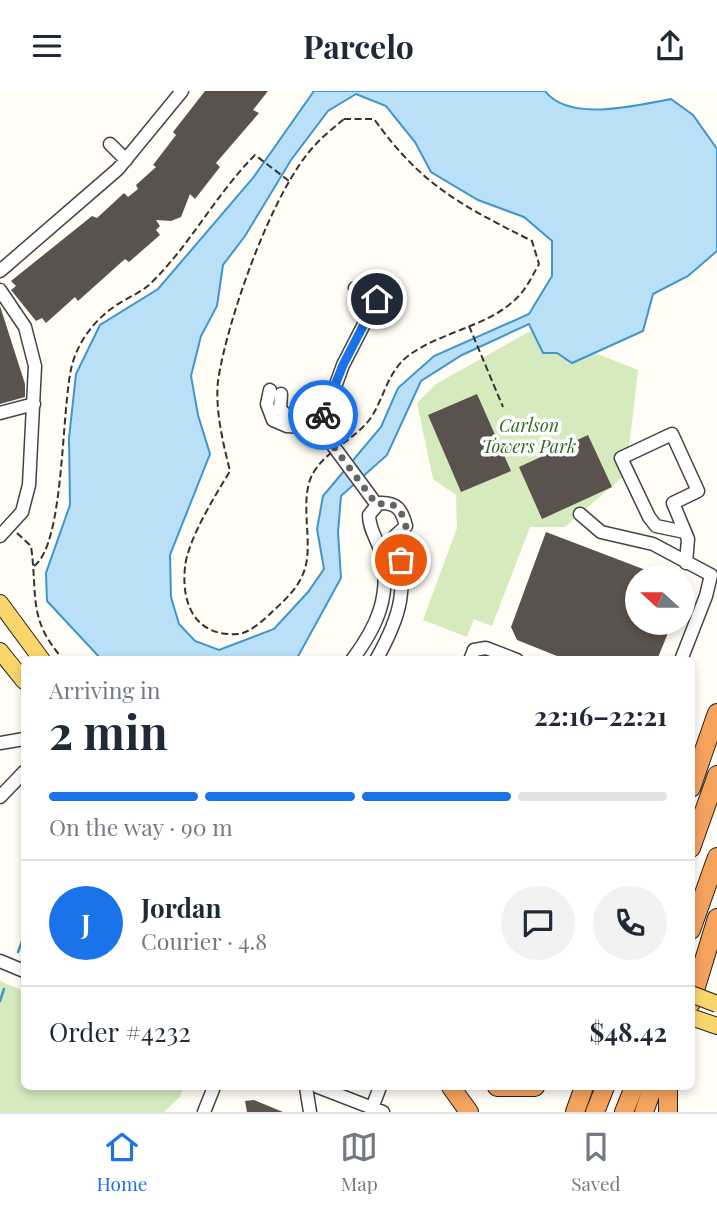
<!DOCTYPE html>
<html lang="en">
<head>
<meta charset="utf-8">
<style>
	body { margin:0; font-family:"Playfair Display",serif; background:#f2f2f3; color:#1f2937; height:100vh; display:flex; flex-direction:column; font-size:26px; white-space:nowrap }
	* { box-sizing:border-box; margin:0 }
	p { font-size:23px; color:#747a83 }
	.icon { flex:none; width:38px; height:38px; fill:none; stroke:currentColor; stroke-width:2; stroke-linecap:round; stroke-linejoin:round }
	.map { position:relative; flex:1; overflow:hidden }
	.sheet { position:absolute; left:21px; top:565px; width:674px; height:434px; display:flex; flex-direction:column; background:#fff; border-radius:10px; box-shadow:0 4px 10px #0003 }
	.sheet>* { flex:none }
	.needle { width:46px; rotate:291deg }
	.controls { position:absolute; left:625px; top:474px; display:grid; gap:14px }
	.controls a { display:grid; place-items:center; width:70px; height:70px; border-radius:50%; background:#fff; box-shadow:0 4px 10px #0003; font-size:35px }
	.pin { position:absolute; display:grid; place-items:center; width:60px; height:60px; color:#fff; margin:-30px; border:4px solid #fff; border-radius:50%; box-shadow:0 2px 7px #0007 }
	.courier { position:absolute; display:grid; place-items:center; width:70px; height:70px; margin:-35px; border:5px solid #1a73e8; border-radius:50%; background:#fff; color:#222; box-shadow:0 2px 9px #0007 }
	.headline em { font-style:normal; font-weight:700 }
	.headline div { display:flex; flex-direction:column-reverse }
	.headline { display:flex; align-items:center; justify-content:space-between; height:119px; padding:0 28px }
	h1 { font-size:46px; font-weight:700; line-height:52px }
	.bar { display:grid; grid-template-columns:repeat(4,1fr); gap:10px 7px; align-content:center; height:84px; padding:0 28px }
	.bar i { height:9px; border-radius:5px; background:#e0e1e3 }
	.bar .on { background:#1a73e8 }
	.bar p { grid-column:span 4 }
	.line { display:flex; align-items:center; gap:18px; padding:0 28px; border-top:2px solid #e0e1e3 }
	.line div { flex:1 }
	.round { display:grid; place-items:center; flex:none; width:74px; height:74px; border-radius:37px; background:#f2f2f3 }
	header { display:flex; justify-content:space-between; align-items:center; height:91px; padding:0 28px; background:#fff; font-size:32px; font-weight:700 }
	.tab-bar { display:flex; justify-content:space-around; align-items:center; height:98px; border-top:2px solid #e0e1e3; background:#fff; font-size:19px; color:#747a83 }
	.tab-bar a { display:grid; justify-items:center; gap:4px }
	.tab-bar .on { color:#1a73e8 }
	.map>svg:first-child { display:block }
	.green { fill:#d5ebbd }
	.water { fill:#b9e0f7; stroke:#3f96cf; stroke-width:2; fill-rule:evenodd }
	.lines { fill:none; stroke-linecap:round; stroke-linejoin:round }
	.stream { stroke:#3f96cf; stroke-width:2.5 }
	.building { fill:#5a524d }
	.minor-casing { stroke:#444; stroke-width:15 }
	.major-casing { stroke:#222; stroke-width:18 }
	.highway-casing { stroke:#222; stroke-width:20 }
	.path { stroke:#333; stroke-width:2; stroke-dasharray:7 3.5; stroke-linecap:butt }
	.minor { stroke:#fff; stroke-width:12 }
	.major { stroke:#f9d66b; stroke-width:16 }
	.highway { stroke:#f5a25d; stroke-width:18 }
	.major-bridge-casing { stroke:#222; stroke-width:18; stroke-linecap:butt }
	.major-bridge { stroke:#f9d66b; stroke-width:16 }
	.done { stroke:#646461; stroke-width:7; stroke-dasharray:0 12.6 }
	.route { stroke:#1a73e8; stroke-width:9 }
	.labels { text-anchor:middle; stroke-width:7; stroke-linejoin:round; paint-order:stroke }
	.park-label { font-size:18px; font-style:italic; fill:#2f6b1f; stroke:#fff }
</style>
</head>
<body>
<header><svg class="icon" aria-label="menu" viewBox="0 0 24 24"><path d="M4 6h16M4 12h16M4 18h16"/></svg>Parcelo<svg class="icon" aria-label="share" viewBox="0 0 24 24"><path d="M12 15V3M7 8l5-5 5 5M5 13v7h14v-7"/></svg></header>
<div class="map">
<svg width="717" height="1021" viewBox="0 0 717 1021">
	<rect width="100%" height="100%" fill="#fffdf5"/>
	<path class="green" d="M534,238L638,279L626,383L565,436H530L492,535L474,528L467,546L423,529L457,437L456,404L433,388L417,312L436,293Z
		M0,890L24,900V996H183L180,1006L164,1021H0Z"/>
	<path class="water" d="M314,0H545C569,32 637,14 671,8L693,24L717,58V160L688,185L653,203L643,240L572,272L557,262H543L529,233L462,264L421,290L387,364L341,405L338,441L341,487L296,569H102L47,510L46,482L70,414L69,347L76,283L100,234L158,198L253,87ZM356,3L386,15L415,51L431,81L478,109L524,126L552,150V185L529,223L434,265L398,297L381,336L323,405L317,438L324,478L308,501L274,538L219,559L195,550L179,533L171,506L170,464L210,363L198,324L191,285L201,245L217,215L223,174L245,145L291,69L328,20Z"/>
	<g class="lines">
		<path class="stream" d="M18,861L24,845
			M0,910L4,898"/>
	</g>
	<path class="building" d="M205,0H268L253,19L259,22L216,72L220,76L195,108L190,103L181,126L171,130L156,129L160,135L156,139L160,144L129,171L125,168L78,210L75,206L46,232L42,227L36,230L11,199L16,195L11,190L92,125L97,127L124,102L128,106L138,98L136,94L156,76L153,74L176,44L173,41Z
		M0,215L25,293V306L0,313Z
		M477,303L511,380L461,401L428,324Z
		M588,344L612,396L542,428L519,376Z
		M546,441L664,486H637V532H672L657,569H567L517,549L511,536Z
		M254,1009L283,1021H247L245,1010Z"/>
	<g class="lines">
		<g class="minor-casing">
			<path id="minor" d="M110,53L126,69
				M0,180L118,78L182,0
				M355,197L377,208L343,274L320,337L377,414
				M0,199L25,236L35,275L29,394L22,421L0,445
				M270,299L267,313L273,329L287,335L320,337
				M281,303L280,318L299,336
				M0,322L34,313
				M580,423L601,441L653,453L711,484L706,505L681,569
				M685,441L656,435L649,426L621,367L672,343L698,400L673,412L688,448L686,472
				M352,569C377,536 392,503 381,461C377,448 369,438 369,424L379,412C397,411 402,419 406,435L395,445C408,497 402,523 376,569
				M470,569L474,559L486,557L517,569
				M0,652L24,648
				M0,706L24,681
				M0,870L24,880
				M306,996L310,1021
				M318,996L383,1021
				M372,1017L380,996
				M204,1021L214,996"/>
		</g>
		<g class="major-casing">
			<path id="major" d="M0,512L42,569
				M0,560L24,590
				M691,926L717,935"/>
		</g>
		<g class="highway-casing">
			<path id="highway" d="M691,697L717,622
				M691,757L717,684
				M691,839L717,766
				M691,912L717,827
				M451,996L469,1021
				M497,996H535
				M668,996V1021
				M575,1021L584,996
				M595,1021L605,996
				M624,1021L634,996
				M644,1021L653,996"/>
		</g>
		<path class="path" d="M344,28H374C422,95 461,114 532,150L539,173C534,182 529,192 523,200C496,235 442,239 408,265C387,281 384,308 370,328C355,348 329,358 315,379C296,407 316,454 303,483C297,498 285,509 273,520C265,528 250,542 238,543C196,546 181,514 185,476C188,448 215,405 230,380C223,352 215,319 218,290C227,229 273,97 316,53C324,44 335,36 344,28Z
			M469,235L503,316
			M17,442L31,455C38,504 27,529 64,569
			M34,475C65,453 61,317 72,274C78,252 92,232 111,218C123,208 140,203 151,192C191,153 216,103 255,64L289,90"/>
		<use href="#minor" class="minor"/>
		<use href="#major" class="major"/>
		<use href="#highway" class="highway"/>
		<g class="major-bridge-casing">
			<path id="major-bridge" d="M691,903L717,913"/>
		</g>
		<use href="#major-bridge" class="major-bridge"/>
	</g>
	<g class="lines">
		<path class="done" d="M323,324L320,337L377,414C394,408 402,419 406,435L395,445L401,469"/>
		<path class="route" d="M323,324L343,274L377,208"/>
	</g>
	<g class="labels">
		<g class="park-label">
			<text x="529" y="341">Carlson<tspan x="529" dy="21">Towers Park</tspan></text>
		</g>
	</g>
</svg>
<div class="controls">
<a><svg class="needle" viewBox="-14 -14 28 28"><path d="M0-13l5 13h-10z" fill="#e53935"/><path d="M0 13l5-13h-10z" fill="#747a83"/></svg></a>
</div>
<div class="pin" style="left:401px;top:469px;background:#ea580c"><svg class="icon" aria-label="bag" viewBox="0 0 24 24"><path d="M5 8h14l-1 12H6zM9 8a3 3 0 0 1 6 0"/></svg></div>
<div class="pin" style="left:377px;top:208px;background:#1f2937"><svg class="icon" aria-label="home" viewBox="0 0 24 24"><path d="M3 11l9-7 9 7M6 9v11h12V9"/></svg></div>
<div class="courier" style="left:323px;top:324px"><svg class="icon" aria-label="bike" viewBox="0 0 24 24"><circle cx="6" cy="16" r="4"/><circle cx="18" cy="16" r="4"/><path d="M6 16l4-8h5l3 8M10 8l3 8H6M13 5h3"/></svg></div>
<section class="sheet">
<div class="headline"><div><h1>2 min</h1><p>Arriving in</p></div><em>22:16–22:21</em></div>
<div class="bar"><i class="on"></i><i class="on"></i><i class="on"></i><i></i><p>On the way · 90 m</p></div>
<div class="line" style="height:126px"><b class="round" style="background:#1a73e8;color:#fff">J</b><div><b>Jordan</b><p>Courier · 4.8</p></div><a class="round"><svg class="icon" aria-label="chat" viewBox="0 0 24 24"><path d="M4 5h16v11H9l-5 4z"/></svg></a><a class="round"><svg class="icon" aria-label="phone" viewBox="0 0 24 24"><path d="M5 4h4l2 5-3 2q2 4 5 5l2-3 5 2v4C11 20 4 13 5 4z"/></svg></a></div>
<div class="line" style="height:91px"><div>Order #4232</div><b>$48.42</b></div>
</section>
</div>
<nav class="tab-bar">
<a class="on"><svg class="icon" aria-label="home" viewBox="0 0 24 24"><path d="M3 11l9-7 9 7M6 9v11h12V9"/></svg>Home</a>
<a><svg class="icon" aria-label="map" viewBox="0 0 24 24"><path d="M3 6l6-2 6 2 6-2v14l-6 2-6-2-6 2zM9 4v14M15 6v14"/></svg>Map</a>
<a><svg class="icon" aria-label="saved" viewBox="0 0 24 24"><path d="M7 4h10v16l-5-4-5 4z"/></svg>Saved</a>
</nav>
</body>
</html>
